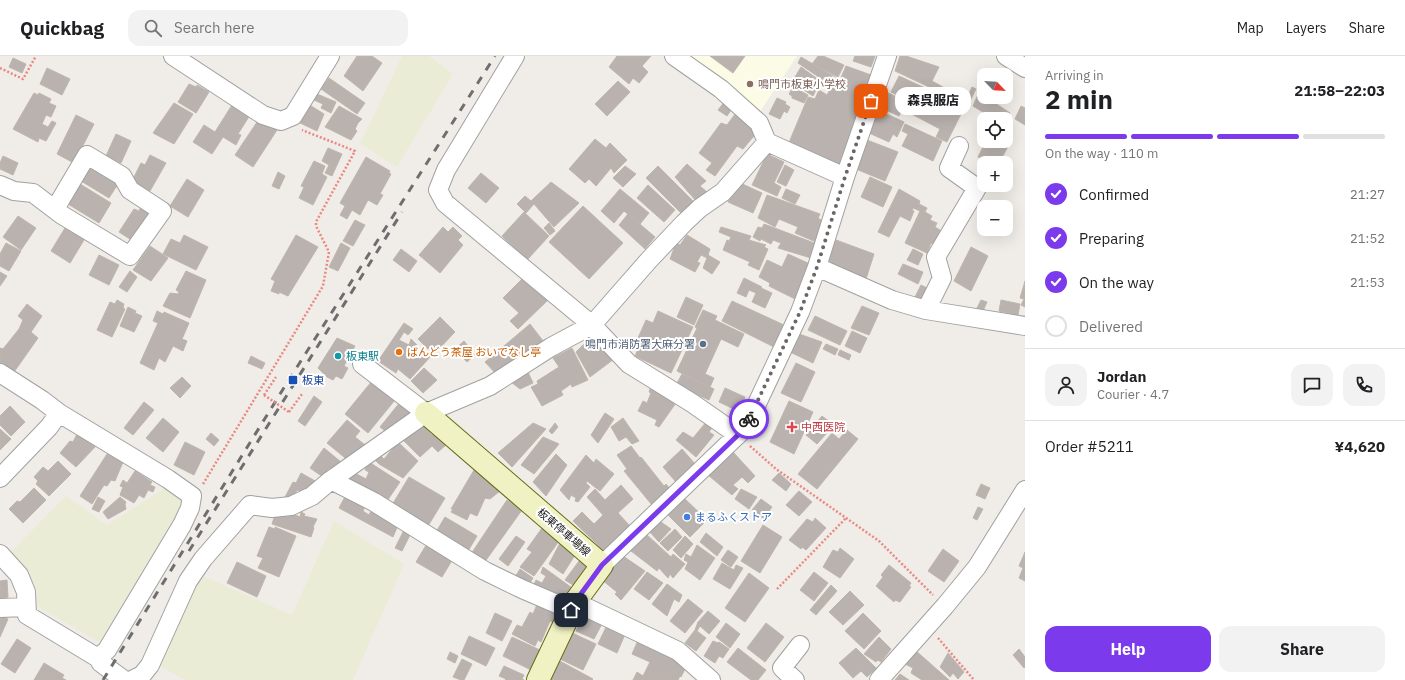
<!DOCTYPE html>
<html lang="en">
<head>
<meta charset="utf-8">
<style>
	body { margin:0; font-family:"IBM Plex Sans","Noto Sans JP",sans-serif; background:#f2f2f2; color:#202124; height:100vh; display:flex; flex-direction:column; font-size:15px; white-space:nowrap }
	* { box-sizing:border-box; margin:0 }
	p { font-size:13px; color:#757577 }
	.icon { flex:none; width:22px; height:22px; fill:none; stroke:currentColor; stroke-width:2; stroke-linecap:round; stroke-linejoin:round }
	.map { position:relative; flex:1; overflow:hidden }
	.panel { display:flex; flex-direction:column; background:#fff; width:380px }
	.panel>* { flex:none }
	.needle { width:26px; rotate:115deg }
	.controls { position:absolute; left:977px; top:12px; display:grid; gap:8px }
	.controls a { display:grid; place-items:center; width:36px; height:36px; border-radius:8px; background:#fff; box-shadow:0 4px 16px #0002; font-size:20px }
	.pin { position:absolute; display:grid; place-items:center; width:34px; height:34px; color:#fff; margin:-17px; border-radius:8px; box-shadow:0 2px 6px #0006 }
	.courier { position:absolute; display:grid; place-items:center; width:40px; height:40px; margin:-20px; border:3px solid #7c3aed; border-radius:50%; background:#fff; color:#222; box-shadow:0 1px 5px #0007 }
	.bubble { position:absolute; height:28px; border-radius:12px; background:#fff; box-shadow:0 4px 16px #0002; font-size:13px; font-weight:800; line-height:28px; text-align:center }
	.headline em { font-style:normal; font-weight:800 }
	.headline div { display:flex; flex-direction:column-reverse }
	.headline { display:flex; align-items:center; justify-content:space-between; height:68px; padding:0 20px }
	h1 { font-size:26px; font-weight:800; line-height:30px }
	.bar { display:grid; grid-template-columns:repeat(4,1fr); gap:6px 4px; align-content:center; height:48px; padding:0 20px }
	.bar i { height:5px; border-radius:3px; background:#e0e0e0 }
	.bar .current { background:#7c3aed }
	.bar p { grid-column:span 4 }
	.line { display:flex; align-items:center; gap:10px; padding:0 20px; border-top:1px solid #e0e0e0 }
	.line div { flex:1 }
	.round { display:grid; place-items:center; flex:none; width:42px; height:42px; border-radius:12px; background:#f2f2f2 }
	ol { padding:0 20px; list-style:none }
	li { display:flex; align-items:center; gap:12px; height:44px }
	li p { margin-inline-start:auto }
	li .icon { padding:4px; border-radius:50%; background:#7c3aed; color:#fff; stroke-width:4 }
	li:last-child { color:#757577 }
	li i { width:22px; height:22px; border:2px solid #e0e0e0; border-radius:50% }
	.cta { display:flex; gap:8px; margin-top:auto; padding:8px 20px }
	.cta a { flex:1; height:46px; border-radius:12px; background:#7c3aed; color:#fff; font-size:16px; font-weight:800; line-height:46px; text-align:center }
	.cta a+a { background:#f2f2f2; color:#202124 }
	header { display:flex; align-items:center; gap:24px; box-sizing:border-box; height:56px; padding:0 20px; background:#fff; border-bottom:1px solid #e0e0e0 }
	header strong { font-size:19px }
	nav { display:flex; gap:22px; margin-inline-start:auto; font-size:14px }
	.search { width:280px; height:36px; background:#f2f2f2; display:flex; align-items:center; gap:10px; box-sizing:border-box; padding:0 14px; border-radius:12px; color:#757577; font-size:15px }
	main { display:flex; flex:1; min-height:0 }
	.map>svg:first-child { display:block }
	.education { fill:#fcfbe5 }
	.farmland { fill:#eaecd6 }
	.building { fill:#b9b2ae; stroke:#c0b5ac }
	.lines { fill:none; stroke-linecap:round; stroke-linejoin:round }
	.minor-casing { stroke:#a1a1a1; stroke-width:20 }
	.secondary-casing { stroke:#636c13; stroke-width:24 }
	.path { stroke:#e98980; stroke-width:2.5; stroke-dasharray:2 2; stroke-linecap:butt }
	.minor { stroke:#fff; stroke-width:18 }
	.secondary { stroke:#f1f2c3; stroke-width:22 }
	.rail { stroke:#6e6e6e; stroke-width:3; stroke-dasharray:8 8; stroke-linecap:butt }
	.path-bridge { stroke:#e98980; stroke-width:2.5; stroke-dasharray:2 2; stroke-linecap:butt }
	.done { stroke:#696866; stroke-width:4; stroke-dasharray:0 7.2 }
	.route { stroke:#7c3aed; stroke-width:5 }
	.education-dot { fill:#8d6e63; stroke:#fff; stroke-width:1.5 }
	.service-dot { fill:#5c6f8a; stroke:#fff; stroke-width:1.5 }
	.food-dot { fill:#e8710a; stroke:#fff; stroke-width:1.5 }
	.culture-dot { fill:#0f9aa8; stroke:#fff; stroke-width:1.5 }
	.transit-dot { fill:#1a4fb4; stroke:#fff; stroke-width:1.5 }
	.health-dot { fill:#e0444e; stroke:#fff; stroke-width:1.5 }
	.shop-dot { fill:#3f7fe0; stroke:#fff; stroke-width:1.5 }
	.labels { text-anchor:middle; stroke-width:4; stroke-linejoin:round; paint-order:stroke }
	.education-label { font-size:11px; fill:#785e54; stroke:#fff; text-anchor:start }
	.service-label { font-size:11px; fill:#4e5e75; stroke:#fff; text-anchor:end }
	.food-label { font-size:11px; fill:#c56008; stroke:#fff; text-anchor:start }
	.culture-label { font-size:11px; fill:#0d838f; stroke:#fff; text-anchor:start }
	.transit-label { font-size:11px; fill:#164399; stroke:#fff; text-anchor:start }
	.health-label { font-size:11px; fill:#be3a42; stroke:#fff; text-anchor:start }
	.shop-label { font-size:11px; fill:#366cbe; stroke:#fff; text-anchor:start }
	.street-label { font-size:11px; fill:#202020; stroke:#fff }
</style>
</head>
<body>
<header>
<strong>Quickbag</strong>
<div class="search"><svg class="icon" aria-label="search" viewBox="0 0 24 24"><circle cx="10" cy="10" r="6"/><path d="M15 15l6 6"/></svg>Search here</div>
<nav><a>Map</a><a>Layers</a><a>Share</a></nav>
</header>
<main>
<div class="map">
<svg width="1025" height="624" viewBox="0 0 1025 624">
	<rect width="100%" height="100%" fill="#f0ede8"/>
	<path class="education" d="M685,0H797L759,57Z"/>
	<path class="farmland" d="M402,0H429L453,18L397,111L360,88Z
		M168,430L179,438L181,447V456L172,473L99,586L37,550V535L29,518L9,498L66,440L107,469Z
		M334,465L404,508L353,624H185L158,609L200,519L292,559Z"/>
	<path class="building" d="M357,0H372L382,7L363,35L344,20Z
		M617,0H651L642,10L648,16L639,27L633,22L629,28L609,11Z
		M710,0H745L733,17Z
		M818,0H823L844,9L838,21L812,8Z
		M855,0H875L871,11L853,5Z
		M900,0H906L939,11L932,25L943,31L940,36L895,15Z
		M801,1L840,24L846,10L871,19L839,109L788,89L808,41L815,43L819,34L827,39L832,30L798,7Z
		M13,2L26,8L22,17L9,11Z
		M801,11L819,24L814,31L817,32L813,40L792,26Z
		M47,12L70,23L62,39L40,28Z
		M899,20L938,38L931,55L891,36Z
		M329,22L365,47L357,58L321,33Z
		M618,25L630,36L607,60L595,48Z
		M189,28L196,31L197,29L209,36L196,57L178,46Z
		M793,31L808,39L804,47L792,42V40L789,38Z
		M972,31L976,33L971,43L967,42Z
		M944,34L954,38L952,43L942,38Z
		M884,35L932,57L940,41L954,46L951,53L961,58L947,86L936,81L940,73L902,53L899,60L877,50Z
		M979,36L984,40V41H986L1010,57L1006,64V63H994L973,50Z
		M34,37L38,39L39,37L51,43L49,47L56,50L51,61L46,59L42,68L48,71L52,65L56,67L46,85L39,82L38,86L13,73Z
		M317,38L336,46L331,57L321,52L323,48L314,44Z
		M777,42L786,46L785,48L790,51L787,57L784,55L780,63L769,58Z
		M725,45L733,51L727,60L718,54Z
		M174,47L193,58L174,88L153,77Z
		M308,48L324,58L317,75L296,65Z
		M232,49L250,59L238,78L241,79L236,89L223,81L212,98L193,86L204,69L215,76Z
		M339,50L362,63L358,67L355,73L357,75L351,84L325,71Z
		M1021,50L1025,52V69L1015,63Z
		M738,54L759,74L743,93L737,90L715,120L706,114L712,107L699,97L721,67L727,69Z
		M878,54L904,66L897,81L893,78L889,86L869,77Z
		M76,59L94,68L74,107L57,98Z
		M259,63L277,74L253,111L235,99Z
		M905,68L942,85L933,105L902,90L908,78L902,75Z
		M116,78L131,85L121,107L106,100Z
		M1006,79L1012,83L999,107H988L978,101L986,85H1006Z
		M595,83L606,92L610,87L627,104L614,117L611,112L596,130L589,123L585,127L569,113Z
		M867,84L898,96L885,125L856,113Z
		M328,92L342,98L332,120L325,117L329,109L322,105Z
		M767,98L784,106L774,127L781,131L777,140L752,129Z
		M150,99L166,107L150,135L132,125L141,107L145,109Z
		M3,100L18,107L13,119L0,113V107Z
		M366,101L390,115L389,117L391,118L380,138L383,139L377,149L368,144L360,159L352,154L347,163L340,159L345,150L340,147Z
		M314,105L325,110L322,118L327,121L313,149L299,142L304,131L301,130Z
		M687,108L706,125L700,130L707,136L697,146L675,121Z
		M785,109L794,114L786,130L777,126Z
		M91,110L118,128L109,142L81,125Z
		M625,110L636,118L623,131L613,122Z
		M658,110L693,145L681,157L646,122Z
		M278,116L285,120L279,133L272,130Z
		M481,117L499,132L486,147L468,132Z
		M870,121L892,131L883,151L861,141Z
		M187,123L204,134L188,161L170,150Z
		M551,126L579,147L554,171L534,148L526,157L517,148L525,140L531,145Z
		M738,126L762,137L753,157L728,146Z
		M80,128L111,147L99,167L68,148Z
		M648,129L675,154L664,166L637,142Z
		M620,133L649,157L640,168L624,155L614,167L601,155Z
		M786,133L800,139L795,148L782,142Z
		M899,133L920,145L919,148L927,152L925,156L932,160L930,164L937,167L935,171L940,174L934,188L931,187L927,197L905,187L920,155L913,152L912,154L914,155L910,165L900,160L889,181L878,176Z
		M767,139L820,158L818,162L824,166L816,186L795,177L798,171L779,163L775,171L758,162Z
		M141,150L153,155L133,185L119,176L134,153L139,155Z
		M583,150L623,187L589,223L549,186Z
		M524,156L549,180L527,204L502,180Z
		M628,158L655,181L645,193L619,169Z
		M18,160L36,172L21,194L3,181Z
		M355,164L365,169L353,190L343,185Z
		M549,167L555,175L550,179L544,172Z
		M764,168L817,188L811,202L778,192L781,187L773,184L771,188L761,183L760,185L753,181L758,171L762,172Z
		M443,171L448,176L453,171L462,180L458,184L463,189L440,217L419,199Z
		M721,171L751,180L749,184L766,189L764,191L768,193L759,214L748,209L750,206L723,194L727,184L729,185L731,181L719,176Z
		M65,172L84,184L70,207L51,195Z
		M184,179L208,191L196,214L163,198L171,183L180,187Z
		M296,179L318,191L288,240L279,236V238L271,235L275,225L271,223Z
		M687,179L710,193L708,199L720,206L712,218L703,212L707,202L701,199L697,206L700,207L695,216L670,203L676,187L680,189Z
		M836,184L874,198L866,223L827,206Z
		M6,187L21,195L9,215L0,210V198Z
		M341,187L350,192L338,215L329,211Z
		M150,190L168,202L151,225L133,214Z
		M971,191L988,200L971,235L954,225Z
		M401,193L417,205L409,216L393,204Z
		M913,193L923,198L918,209L907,204Z
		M788,198L810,208L795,243L769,230L770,227L759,221L767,204L782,211Z
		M99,199L119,209L109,229L89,219Z
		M903,208L923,216L918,228L898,218Z
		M130,215L137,221L127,236L119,231Z
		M186,215L206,224L190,262L163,250L170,237L178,238L179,236L176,234Z
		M0,216L7,220L0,230Z
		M526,219L548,244L518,273L510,265L519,257L503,242Z
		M744,222L762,231L761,232L772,237L765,252L752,246L756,237L749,234L746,241L737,237Z
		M1025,225V251L1021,249L1024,243L1020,242Z
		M921,229L929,233L923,245L915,241Z
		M686,241L703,249L694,269L677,261Z
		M117,244L124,248L123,252L125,253L112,281L97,274L110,246L115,248Z
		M981,244L987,246L983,255L977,252Z
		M1001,244L1020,248L1018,259L999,255Z
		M732,245L784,269L774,291L722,265Z
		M27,248L42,260L31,276L38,282L14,316L0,307V292L3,293L19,273L23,264L18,260Z
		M862,250L879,257L869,279L851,272Z
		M128,251L136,255L135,257L142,260L134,276L120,270Z
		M703,254L717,260L715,264L744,278L738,291L721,283L705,318L714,322L710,331L677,315L697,272L695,271Z
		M157,255L163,258L164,256L189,267L182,283L187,285L183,295L173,290L165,306L159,302L154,314L140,307L158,267L153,265Z
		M658,255L693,271L671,317L635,300L642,284L638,282L646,264L653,267Z
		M815,260L847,275L840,289L808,274Z
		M440,261L455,276L436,296L431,291L428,293L418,283Z
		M404,267L413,273L408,279L404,276L399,284L409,289L411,283L417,289L413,295L423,302L427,297L432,299L410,323L398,313L396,317L378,305Z
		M530,268L547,290L497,319L485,306Z
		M852,275L867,282L860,297L845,290Z
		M594,278L614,303L590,321L576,296Z
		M799,278L822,286L813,307L790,296Z
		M337,282L355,290L344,310L348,312L342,323L336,320L333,324L327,321L318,312Z
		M464,285L475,299L467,306L455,293Z
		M826,288L838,293L835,299L823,293Z
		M572,292L588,324L572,331L571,328L561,335L563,339L542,350L531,331L538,328L537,325L559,311L553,302Z
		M840,294L851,299L849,304L838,299Z
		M251,300L265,307L262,313L248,307Z
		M796,307L815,316L801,346L781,337Z
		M424,312L437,324L423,337L411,325Z
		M528,316L533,327L520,333L511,326Z
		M682,318L714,333L709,344L676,329Z
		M182,321L191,330L180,342L170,332Z
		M372,325L395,344L368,377L345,358Z
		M651,330L678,344L659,371L655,369L657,364L638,355L643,345L647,347L651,337L649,336Z
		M725,332L745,341L738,355L719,346Z
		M314,340L322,346L305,370L298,365Z
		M401,345L412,355L398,372L389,378L380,371Z
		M789,345L813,356L794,398L770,386Z
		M144,346L154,354L133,379L124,372Z
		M10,350L25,366L11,380L0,369V360Z
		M605,357L614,363L598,387L591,379Z
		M822,360L834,369L817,388L806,379Z
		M163,362L179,376L163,396L146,382Z
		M623,362L639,385L632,388L626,381L619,385L611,371Z
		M347,364L360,375L355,381L369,392L350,406L327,387Z
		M707,365L714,369L709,376L714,379L696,401L676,384L683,376L693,382Z
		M421,367L432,379L435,377L446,389L438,396L432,390L420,401L403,384Z
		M533,367L546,373L512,411L498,397Z
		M555,367L558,371L552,378L549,375Z
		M0,373L11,383L0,394Z
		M847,374L858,383L817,433L798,418L832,377L839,383Z
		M78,376L84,379L95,391L76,411L60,397L70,385L73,386Z
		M211,377L219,384L214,390L206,383Z
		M543,381L559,388L534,418L521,409Z
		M185,386L205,396L194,419L174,409Z
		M398,386L418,405L403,422L379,408L373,402L378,397L384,403Z
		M631,390L640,402L641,401L664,430L666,428L670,433L652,449L624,415L627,413L617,399Z
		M324,392L341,406L335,416L329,412L323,421L310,412Z
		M682,393L696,409L676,426L663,411Z
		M733,396L755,420L748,427L742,421L733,429L738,433L732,439L708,419Z
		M107,398L123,406L115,425L111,424L107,430L104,429L92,448L80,440Z
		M556,398L567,409L546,440L533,426Z
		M586,399L594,407L596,403L614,418L600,435L587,425L586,427L590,431L578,446L575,445L576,442L571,439L569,444L560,434Z
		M58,405L71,418L49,440L36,428L38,425L34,421L43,411L48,415Z
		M369,406L400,426L387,445L346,425L351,415L366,423L369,416L365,414Z
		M474,414L500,435L490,443L485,442L477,460L470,457L467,464L451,456L453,453H451Z
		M135,415L152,426L150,429L155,431L153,436L148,434L144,442L139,439L134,447L120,439L123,431L120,430L123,424L127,427Z
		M301,417L317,426L303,437L297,434L292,445L285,441L293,426L296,427Z
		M779,417L791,428L786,435L772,424Z
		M409,421L445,442L428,470L392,449Z
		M981,428L990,432L985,443L976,439Z
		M621,429L633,443L618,457L630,470L604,495L573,465L582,456L594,468L603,459L587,441L595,433L605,444Z
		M34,432L46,444L23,467L9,453L17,445L20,446Z
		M741,433L757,441L749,453L735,443Z
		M799,435L812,446L799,460L786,449Z
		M347,437L366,448L363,455L369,459L372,453L399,467L393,481L339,452Z
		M98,441L105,445L99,456L92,453Z
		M120,441L126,446L125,448L126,453L108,463L103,456Z
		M683,441L707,464L690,481L667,458Z
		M761,443L772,451L764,463L752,454Z
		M507,444L522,454L484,507L471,498Z
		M978,451L983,453L977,464L973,462Z
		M301,456L305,458L304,460L317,463L313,471L314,472L311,481L272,468L275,459L282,458L288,461L291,457L300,461Z
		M445,461L477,480L468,495L436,476Z
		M815,462L826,472L806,494L802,491L801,493L789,484L807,463L813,466Z
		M658,464L671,473L659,486L648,474Z
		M763,469L782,481L760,517L741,505Z
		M269,471L275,473V471L296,480L279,521L258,512L263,502L257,500Z
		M542,472L559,485L534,520L520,511L532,496L527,493Z
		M675,473L682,481L668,495L660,487Z
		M404,474L411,477L402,495L395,492Z
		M706,477L723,491L717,500L700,486Z
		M646,478L671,501L673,498L685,508L673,522L670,518L668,522L659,512L657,515L631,495Z
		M516,480L525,486L508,510L499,503Z
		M685,480L693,488L681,502L673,494Z
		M428,486L454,501L442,521L416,506Z
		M560,487L575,499L563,518L549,508Z
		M697,489L715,502L700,524L685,513L688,506L684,504L686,498L691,501Z
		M840,492L854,503L840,522L823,511L833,494L838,496Z
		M943,493L959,505L944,526L928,515Z
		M728,494L738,501L731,511L721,504Z
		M1025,496V525L1019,522L1023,512L1019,510Z
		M623,500L645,515L621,544L615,538L617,536L602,524Z
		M579,505L589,513L576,531L565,524Z
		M237,506L266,520L257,541L227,527Z
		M722,507L734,514L736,509L743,512L730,533L713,523Z
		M889,509L911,527L909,530L911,531L900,546L895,544L894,546L876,530L883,521L881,519Z
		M543,511L575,534L566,547L533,531L536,524L542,527L546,520L541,517Z
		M520,513L533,522L528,530L515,521Z
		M647,516L663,527L649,544L634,533Z
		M814,516L828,527L814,545L800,534Z
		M749,517L769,532L745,566L725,552Z
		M7,524L8,541L0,542V525Z
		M667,528L682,539L679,546L674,543L667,560L652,548Z
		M831,529L837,535L816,559L810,554Z
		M850,535L864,549L843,569L829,556Z
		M688,543L703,555L685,577L670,565Z
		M538,546L559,555L554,567L550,565L541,586L538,584L535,590L512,578L517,569L522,571L530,556L533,558Z
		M586,555L604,564L594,583L576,575Z
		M708,555L720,565L709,578L700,570L697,575L706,582L696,595L685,587L695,574L698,566Z
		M495,557L512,565L502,585L486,577Z
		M863,557L881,575L864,593L845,575Z
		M0,559L8,563L0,581Z
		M608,567L626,576L617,597L598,588Z
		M726,567L740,578L730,592L716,581Z
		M766,567L784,581L765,606L747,592Z
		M570,576L596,588L583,614L558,602Z
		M469,580L495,592L486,610L461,598Z
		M512,581L540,594L531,614L503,600Z
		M879,581L891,593L881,606L878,604L876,606L864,598Z
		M639,582L689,605L681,621L680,620L678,624H633L637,616L643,620L650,606L632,598Z
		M17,583L31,592L15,617L1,608Z
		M713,585L718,587L719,586L729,593L723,602L719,600L715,607L704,600Z
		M738,592L766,614L758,624H751L727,606Z
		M856,592L876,612L867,621L861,615L853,622L839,607Z
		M1019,593L1025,601V611L1024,612L1013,599Z
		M915,594L949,624H922L911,617L913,612L905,608Z
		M450,596L458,600L455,607L447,603Z
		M948,597L964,616L958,623L953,617L950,621L940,611Z
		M462,603L472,608L464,624H461L453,621Z
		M558,604L593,623L592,624H549Z
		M44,607L64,619L62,622L66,624H34Z
		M504,610L524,619L522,623L524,624H505L506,623L499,620Z
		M900,618L909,624H895Z"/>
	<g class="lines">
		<g class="minor-casing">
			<path id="minor" d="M173,0L263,59L281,65L293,60L330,0
				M515,0L446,114L438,134L445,147L592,269L629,308L692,347L738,379
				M674,0L721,33L759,67L767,86L845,121
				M1006,0L1025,12
				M0,129L14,135L33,137L62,159L130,200L162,155L130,134L122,120L87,99L55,153
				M817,211L892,244L926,254L1025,270
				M926,254L942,222L936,201L977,132L949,112L959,90
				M362,308L426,357
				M0,317L42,344L59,357L168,423L192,440L190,452L182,469L107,594L98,602
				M0,422L49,371L59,357
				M331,424L374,446L485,515L522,533L571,554
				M0,498L19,519L26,536L27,559L98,602L101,607L124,624
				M602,509L746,371L800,256L817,211L845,121L887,0
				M575,546L678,595L711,624
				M0,552L26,551
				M132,624L142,619L150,609L188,525L203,503L250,449L272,452L291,450L312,440L331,424L426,357L490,330L551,291L592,269L649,204L684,167L700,152L723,136L767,86
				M795,624L782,612L800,589
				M879,624L945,550L977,511L1025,434"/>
		</g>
		<g class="secondary-casing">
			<path id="secondary" d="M426,357L602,509L575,546L538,624"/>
		</g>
		<path class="path" d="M0,12L23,23L36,0
			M264,339L276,321
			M289,356L302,338
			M750,390L776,413L879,485L933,539
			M203,428L323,230L329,196L316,170V166L355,95L302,74
			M777,533L846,462
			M938,582L974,624"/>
		<use href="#minor" class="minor"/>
		<use href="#secondary" class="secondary"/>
		<path class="rail" d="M189,495L402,156
			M103,624L290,322L495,0"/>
		<path class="path-bridge" d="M264,339L289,356"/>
	</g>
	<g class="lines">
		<path class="done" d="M749,363L800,256L817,211L845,121L871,45"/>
		<path class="route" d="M571,554L575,546L602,509L738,379L746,371L749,363"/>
	</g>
	<circle class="education-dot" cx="750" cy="28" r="4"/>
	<circle class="service-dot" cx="703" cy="288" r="4"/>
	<circle class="food-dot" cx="399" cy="296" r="4"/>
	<circle class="culture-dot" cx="338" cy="300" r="4"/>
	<rect class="transit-dot" x="288" y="319" width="10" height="10" rx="2"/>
	<path class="health-dot" d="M790 365h4v4h4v4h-4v4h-4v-4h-4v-4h4z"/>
	<circle class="shop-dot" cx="687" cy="461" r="4"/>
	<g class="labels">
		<g class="education-label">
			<text x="758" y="32">鳴門市板東小学校</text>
		</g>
		<g class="service-label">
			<text x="695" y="292">鳴門市消防署大麻分署</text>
		</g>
		<g class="food-label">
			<text x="407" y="300">ばんどう茶屋 おいでなし亭</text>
		</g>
		<g class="culture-label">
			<text x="346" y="304">板東駅</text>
		</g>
		<g class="transit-label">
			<text x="302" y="328">板東</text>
		</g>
		<g class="health-label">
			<text x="801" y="375">中西医院</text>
		</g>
		<g class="shop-label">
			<text x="695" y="465">まるふくストア</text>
		</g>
		<g class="street-label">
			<text transform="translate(564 476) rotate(41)" y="4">板東停車場線</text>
		</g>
	</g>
</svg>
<div class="controls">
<a><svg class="needle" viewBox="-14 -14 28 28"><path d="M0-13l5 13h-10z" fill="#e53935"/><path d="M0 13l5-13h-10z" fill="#757577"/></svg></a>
<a><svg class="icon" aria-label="locate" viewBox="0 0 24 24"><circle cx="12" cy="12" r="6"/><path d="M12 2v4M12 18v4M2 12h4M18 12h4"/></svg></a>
<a>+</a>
<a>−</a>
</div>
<div class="pin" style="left:871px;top:45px;background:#ea580c"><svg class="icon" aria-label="bag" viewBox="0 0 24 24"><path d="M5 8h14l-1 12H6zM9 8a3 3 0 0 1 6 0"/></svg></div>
<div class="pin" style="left:571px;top:554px;background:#1f2937"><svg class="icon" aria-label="home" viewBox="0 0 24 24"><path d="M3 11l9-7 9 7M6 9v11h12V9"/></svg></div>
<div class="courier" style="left:749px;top:363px"><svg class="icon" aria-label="bike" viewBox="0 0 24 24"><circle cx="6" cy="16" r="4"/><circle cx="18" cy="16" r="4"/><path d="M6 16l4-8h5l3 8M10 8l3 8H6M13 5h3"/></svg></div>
<div class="bubble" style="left:895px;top:31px;width:76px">森呉服店</div>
</div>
<section class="panel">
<div class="headline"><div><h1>2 min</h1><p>Arriving in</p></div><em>21:58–22:03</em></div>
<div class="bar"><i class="current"></i><i class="current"></i><i class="current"></i><i></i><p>On the way · 110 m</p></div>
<ol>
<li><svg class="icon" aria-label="check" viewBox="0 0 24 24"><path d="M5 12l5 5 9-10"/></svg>Confirmed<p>21:27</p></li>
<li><svg class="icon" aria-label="check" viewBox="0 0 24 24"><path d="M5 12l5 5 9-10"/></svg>Preparing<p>21:52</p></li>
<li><svg class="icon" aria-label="check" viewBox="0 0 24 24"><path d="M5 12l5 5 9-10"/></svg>On the way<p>21:53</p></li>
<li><i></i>Delivered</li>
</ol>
<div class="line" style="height:72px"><a class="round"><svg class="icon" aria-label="person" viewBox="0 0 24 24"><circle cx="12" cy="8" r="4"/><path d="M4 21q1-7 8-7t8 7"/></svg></a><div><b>Jordan</b><p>Courier · 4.7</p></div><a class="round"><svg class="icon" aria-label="chat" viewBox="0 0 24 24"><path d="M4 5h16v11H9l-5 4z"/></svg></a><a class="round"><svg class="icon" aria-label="phone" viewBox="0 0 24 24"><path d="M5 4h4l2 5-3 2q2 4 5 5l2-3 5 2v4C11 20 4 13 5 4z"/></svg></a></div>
<div class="line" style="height:52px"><div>Order #5211</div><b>¥4,620</b></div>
<div class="cta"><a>Help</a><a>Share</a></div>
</section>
</main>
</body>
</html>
